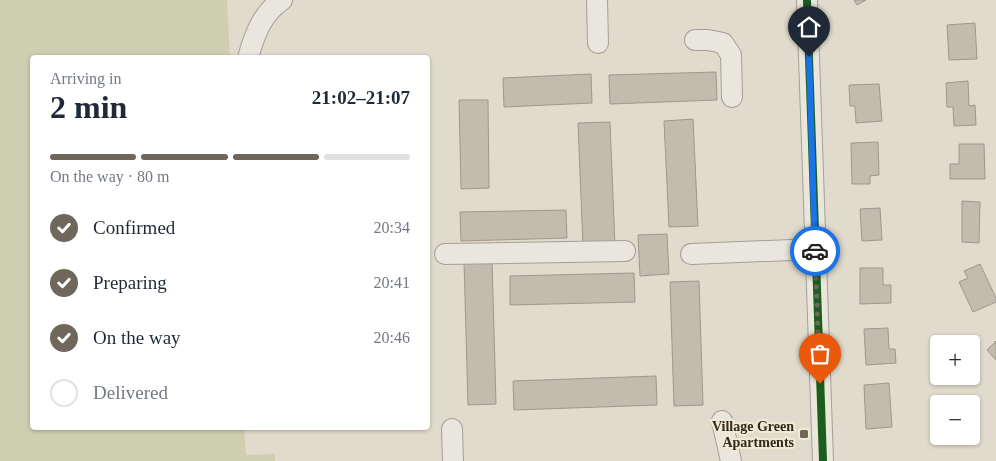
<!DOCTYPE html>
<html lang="en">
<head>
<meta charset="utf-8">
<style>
	body { margin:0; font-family:"Times New Roman",serif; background:#f2f2f3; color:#1f2937; height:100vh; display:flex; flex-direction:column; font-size:19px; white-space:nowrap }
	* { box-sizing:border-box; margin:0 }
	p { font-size:16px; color:#747a83 }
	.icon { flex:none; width:28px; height:28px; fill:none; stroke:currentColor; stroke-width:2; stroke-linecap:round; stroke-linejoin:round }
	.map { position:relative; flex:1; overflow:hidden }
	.side { position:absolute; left:30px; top:55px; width:400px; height:375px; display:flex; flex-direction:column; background:#fff; border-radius:5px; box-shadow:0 1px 4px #0004 }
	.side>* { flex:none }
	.tools { position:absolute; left:930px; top:335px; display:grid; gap:10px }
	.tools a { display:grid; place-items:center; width:50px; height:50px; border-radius:5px; background:#fff; box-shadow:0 1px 4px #0004; font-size:25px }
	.pin { position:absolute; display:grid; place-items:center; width:42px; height:42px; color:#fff; margin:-51px -21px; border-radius:50% 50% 50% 0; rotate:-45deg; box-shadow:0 0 5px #0007 }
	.pin .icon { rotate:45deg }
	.courier { position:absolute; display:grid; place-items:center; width:50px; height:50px; margin:-25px; border:4px solid #1a73e8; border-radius:50%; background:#fff; color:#222; box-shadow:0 1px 6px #0007 }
	.head em { font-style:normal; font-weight:800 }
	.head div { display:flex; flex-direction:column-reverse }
	.head { display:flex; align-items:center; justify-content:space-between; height:85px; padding:0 20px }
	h1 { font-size:32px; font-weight:800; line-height:38px }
	.bar { display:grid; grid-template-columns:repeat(4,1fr); gap:8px 5px; align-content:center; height:60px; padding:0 20px }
	.bar i { height:6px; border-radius:4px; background:#e0e1e3 }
	.bar .selected { background:#6f675c }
	.bar p { grid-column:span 4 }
	ol { padding:0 20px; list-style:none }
	li { display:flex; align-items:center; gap:15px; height:55px }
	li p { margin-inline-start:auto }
	li .icon { padding:5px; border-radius:50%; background:#6f675c; color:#fff; stroke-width:4 }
	li:last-child { color:#747a83 }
	li i { width:28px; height:28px; border:2px solid #e0e1e3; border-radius:50% }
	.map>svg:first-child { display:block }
	.green { fill:#cdcfb0 }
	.building { fill:#c3bbae; stroke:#a0978c }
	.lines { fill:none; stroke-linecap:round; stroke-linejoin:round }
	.minor-casing { stroke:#a5a095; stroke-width:22 }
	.minor { stroke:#e8e6dd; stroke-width:20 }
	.cycleway-casing { stroke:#f0e9d3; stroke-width:11 }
	.cycleway { stroke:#1b5e20; stroke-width:8 }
	.done { stroke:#6f675c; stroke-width:5; stroke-dasharray:0 9 }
	.route { stroke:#1a73e8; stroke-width:6 }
	.poi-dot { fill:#6f675c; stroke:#f0e9d3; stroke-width:2 }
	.labels { text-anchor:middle; stroke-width:4.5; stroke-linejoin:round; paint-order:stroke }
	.poi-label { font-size:14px; font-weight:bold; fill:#32291f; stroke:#f0e9d3; text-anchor:end }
</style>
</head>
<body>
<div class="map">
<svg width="996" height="461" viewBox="0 0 996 461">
	<rect width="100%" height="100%" fill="#e0dbcc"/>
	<path class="green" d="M0,0H227L230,57L32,58V428H244L246,455L275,454V461H0Z"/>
	<path class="building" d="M854,0H866L857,5Z
		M975,23L977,59L949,60L947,25Z
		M716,72L717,100L610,104L609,75Z
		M591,74L592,103L504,107L503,78Z
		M968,81L969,106L975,105L976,125L954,126L953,107H947L946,83Z
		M879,84L882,121L856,123L855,106H850L849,85Z
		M459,100H488L489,188L461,189Z
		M693,119L698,226L669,227L664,121Z
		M610,122L615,246L583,247L578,123Z
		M878,142L879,175L870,176V184H852L851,143Z
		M959,144H984L985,179H950V164H959Z
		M962,201L980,202L979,243L962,242Z
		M880,208L882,240L862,241L860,209Z
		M566,210L567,238L461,241L460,212Z
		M667,234L669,274L640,276L638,235Z
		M464,261H492L496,404L468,405Z
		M980,264L996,298V302L973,312L959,282L968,278L964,271Z
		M860,268H883V285H891V303L860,304Z
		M634,273L635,302L510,305V276Z
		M699,281L703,405L674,406L670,282Z
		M888,328L889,349H895L896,363L866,365L864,329Z
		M996,341V360L987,350Z
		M656,376L657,405L514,410L513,381Z
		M889,383L892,427L866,429L864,385Z"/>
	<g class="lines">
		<g class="minor-casing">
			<path id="minor" d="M597,0L598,43
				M807,0L823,461
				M695,40H708L723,43L731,55L732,97
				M248,58C254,36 262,13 282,0
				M445,254L625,251
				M691,254L815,249
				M722,421L731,461
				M452,429L453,461"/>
		</g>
		<use href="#minor" class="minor"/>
		<g class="cycleway-casing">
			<path id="cycleway" d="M807,0L823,461"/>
		</g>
		<use href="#cycleway" class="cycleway"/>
	</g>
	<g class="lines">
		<path class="done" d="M815,251L820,384"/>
		<path class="route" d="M809,57L815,251"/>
	</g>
	<rect class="poi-dot" x="799" y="429" width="10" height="10" rx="2.5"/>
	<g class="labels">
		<g class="poi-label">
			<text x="794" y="431">Village Green<tspan x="794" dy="16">Apartments</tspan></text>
		</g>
	</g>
</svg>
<div class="tools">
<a>+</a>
<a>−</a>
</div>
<div class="pin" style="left:820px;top:384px;background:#ea580c"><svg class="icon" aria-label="bag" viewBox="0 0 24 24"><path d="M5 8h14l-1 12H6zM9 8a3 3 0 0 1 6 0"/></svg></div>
<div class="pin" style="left:809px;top:57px;background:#1f2937"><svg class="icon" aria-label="home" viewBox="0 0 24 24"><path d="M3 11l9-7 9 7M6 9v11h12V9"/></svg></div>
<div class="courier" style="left:815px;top:251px"><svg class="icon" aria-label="car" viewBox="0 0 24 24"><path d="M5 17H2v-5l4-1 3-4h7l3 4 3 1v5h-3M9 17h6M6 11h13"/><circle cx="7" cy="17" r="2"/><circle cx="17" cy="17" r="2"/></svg></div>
<section class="side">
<div class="head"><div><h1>2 min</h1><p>Arriving in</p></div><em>21:02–21:07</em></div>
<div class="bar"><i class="selected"></i><i class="selected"></i><i class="selected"></i><i></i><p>On the way · 80 m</p></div>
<ol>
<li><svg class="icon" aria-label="check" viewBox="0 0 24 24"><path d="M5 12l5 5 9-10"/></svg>Confirmed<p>20:34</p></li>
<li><svg class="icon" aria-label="check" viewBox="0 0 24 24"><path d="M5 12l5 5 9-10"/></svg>Preparing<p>20:41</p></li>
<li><svg class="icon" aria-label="check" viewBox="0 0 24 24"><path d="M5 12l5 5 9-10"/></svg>On the way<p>20:46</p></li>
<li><i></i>Delivered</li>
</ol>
</section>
</div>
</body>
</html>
